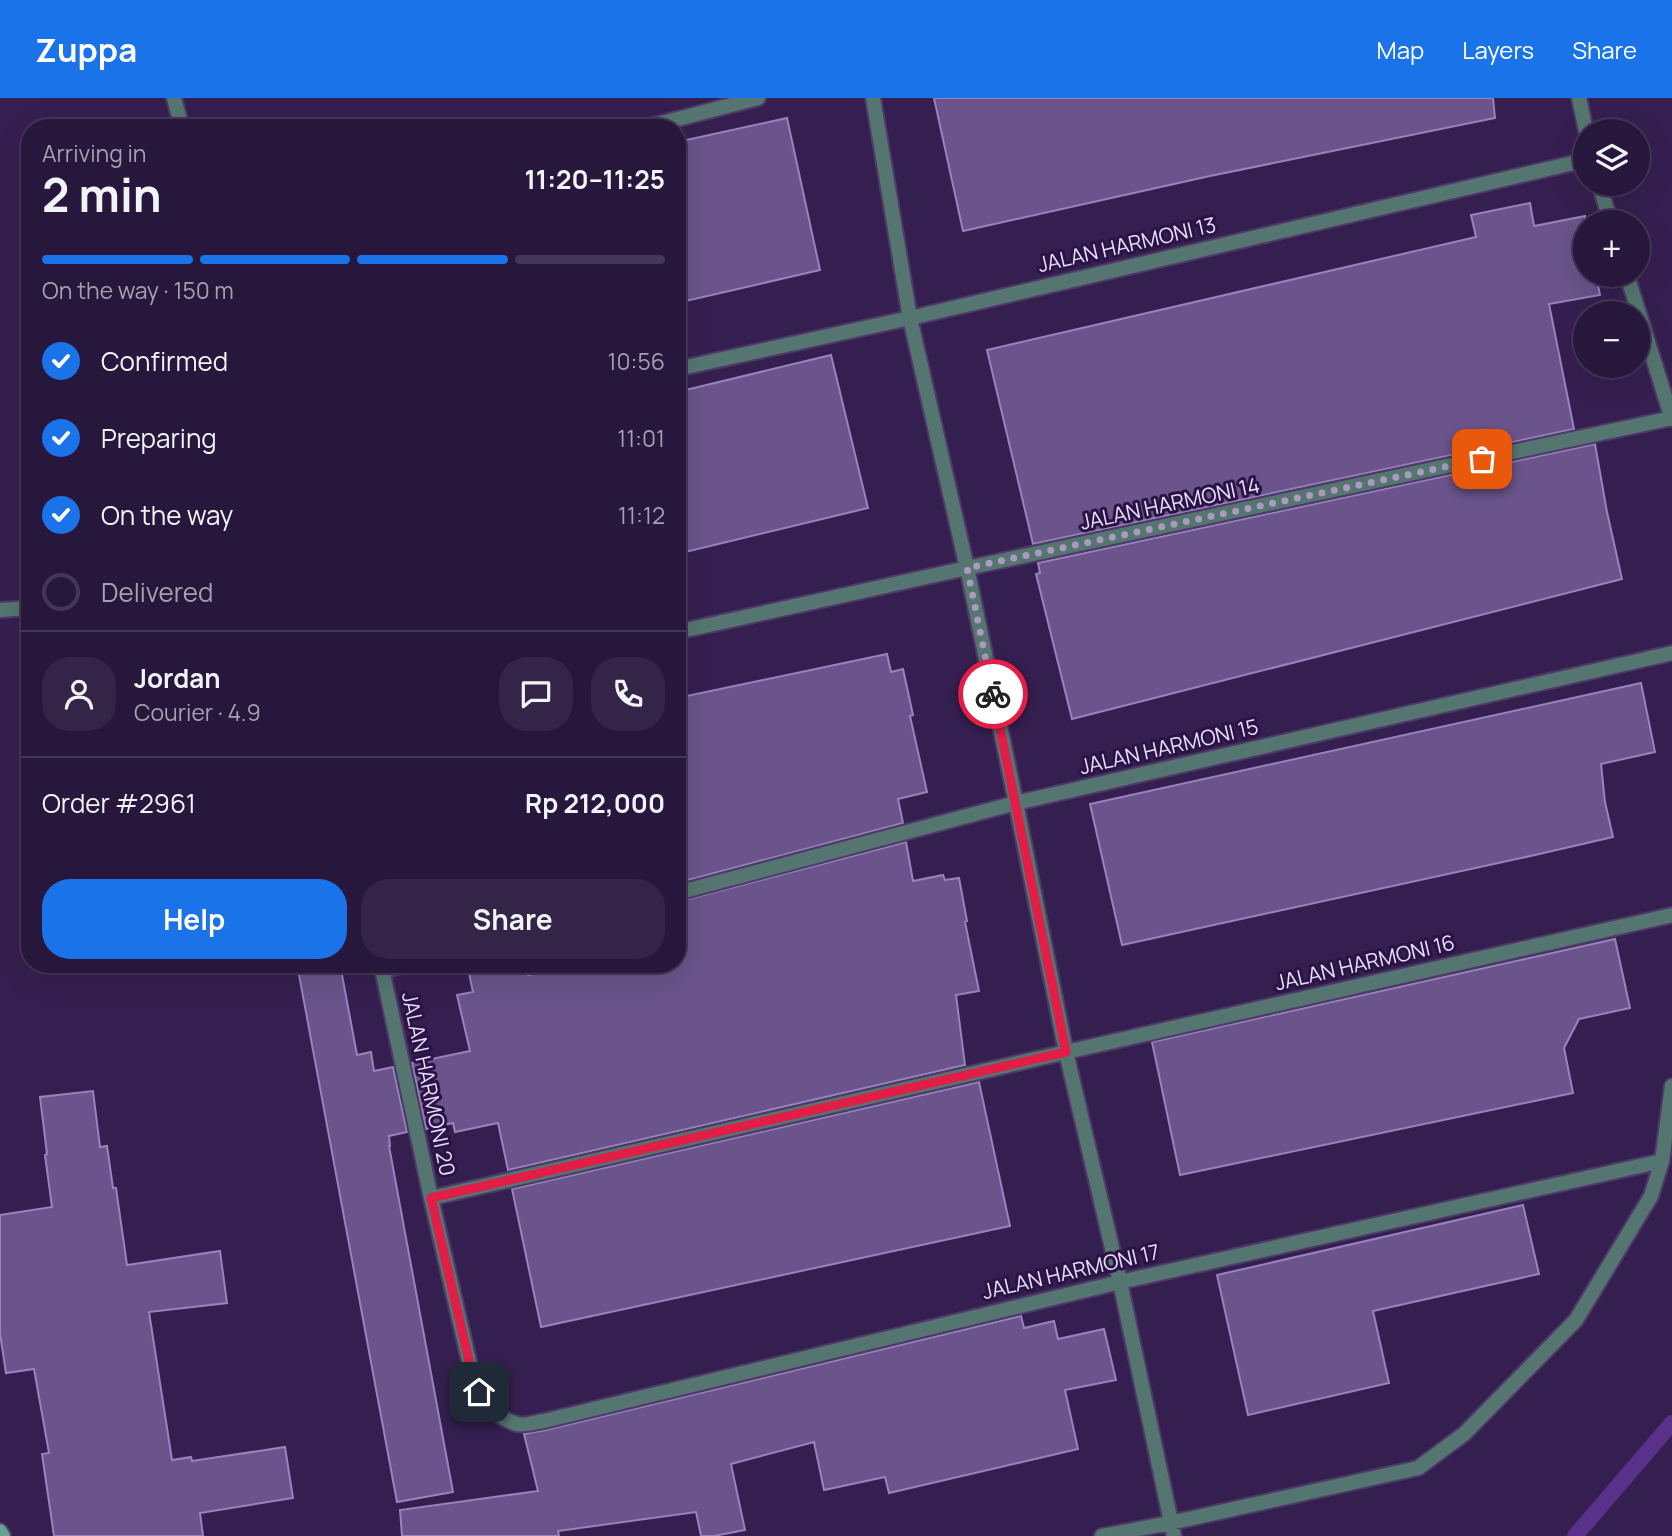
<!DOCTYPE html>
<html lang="en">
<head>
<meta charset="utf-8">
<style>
	body { margin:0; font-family:Manrope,sans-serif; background:#342447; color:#f1f3f6; height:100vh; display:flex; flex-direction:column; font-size:26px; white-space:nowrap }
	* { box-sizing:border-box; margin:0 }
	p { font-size:23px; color:#a59faf }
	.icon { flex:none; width:38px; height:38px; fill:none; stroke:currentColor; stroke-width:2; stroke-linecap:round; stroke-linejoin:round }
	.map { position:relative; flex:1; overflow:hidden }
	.drawer { position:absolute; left:21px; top:21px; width:665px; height:854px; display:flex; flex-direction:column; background:#28173c; border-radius:28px; box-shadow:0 7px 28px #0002,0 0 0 2px #443656 }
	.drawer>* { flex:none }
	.tools { position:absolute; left:1573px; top:21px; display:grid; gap:14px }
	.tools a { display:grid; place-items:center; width:77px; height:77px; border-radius:50%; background:#28173c; box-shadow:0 7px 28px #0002,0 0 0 2px #443656; font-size:35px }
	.pin { position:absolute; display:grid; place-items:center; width:60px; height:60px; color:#fff; margin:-30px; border-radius:14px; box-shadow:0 4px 10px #0006 }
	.courier { position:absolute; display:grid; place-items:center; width:70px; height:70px; margin:-35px; border:5px solid #e11d48; border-radius:50%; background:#fff; color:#222; box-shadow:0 2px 9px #0007 }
	.overview em { font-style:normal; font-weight:700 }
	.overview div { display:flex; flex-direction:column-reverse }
	.overview { display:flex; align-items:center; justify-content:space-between; height:119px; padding:0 21px }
	h1 { font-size:46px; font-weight:700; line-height:52px }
	.bar { display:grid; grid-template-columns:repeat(4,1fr); gap:10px 7px; align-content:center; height:84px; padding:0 21px }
	.bar i { height:9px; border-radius:5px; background:#443656 }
	.bar .selected { background:#1a73e8 }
	.bar p { grid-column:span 4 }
	.line { display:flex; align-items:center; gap:18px; padding:0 21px; border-top:2px solid #443656 }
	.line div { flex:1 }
	.round { display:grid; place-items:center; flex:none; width:74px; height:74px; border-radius:28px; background:#342447 }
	ol { padding:0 21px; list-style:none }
	li { display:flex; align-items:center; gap:21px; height:77px }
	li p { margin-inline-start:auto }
	li .icon { padding:7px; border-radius:50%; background:#1a73e8; color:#fff; stroke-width:4 }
	li:last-child { color:#a59faf }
	li i { width:38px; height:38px; border:4px solid #443656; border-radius:50% }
	.cta { display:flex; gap:14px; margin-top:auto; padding:14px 21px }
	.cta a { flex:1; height:80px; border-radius:28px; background:#1a73e8; color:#fff; font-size:28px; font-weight:700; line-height:80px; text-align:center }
	.cta a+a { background:#342447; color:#f1f3f6 }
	header { display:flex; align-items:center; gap:42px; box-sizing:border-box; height:98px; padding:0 35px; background:#1a73e8; color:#fff }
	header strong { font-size:33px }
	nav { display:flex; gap:38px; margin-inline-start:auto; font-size:24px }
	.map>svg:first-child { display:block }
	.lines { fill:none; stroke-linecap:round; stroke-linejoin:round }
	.stream { stroke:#5a318a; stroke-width:16 }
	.building { fill:#6a548b; stroke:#9983bd; stroke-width:2 }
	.street-casing { stroke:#4e3a68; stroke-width:18 }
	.secondary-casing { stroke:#4e3a68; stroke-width:18 }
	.street { stroke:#557670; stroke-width:14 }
	.secondary { stroke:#69a096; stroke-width:14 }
	.done { stroke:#aa9ac0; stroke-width:7; stroke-dasharray:0 12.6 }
	.route { stroke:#e11d48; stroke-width:9 }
	.labels { text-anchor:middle; stroke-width:6; stroke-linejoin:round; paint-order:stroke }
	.street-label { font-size:21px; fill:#e9ddfd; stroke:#2b1445 }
</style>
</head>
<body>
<header>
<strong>Zuppa</strong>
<nav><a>Map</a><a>Layers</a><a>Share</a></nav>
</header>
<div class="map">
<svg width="1672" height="1438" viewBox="0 0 1672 1438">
	<rect width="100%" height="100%" fill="#351f50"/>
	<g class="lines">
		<path class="stream" d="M1575,1438L1672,1325"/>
	</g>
	<path class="building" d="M934,0H1493L1495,20L1210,78L963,133Z
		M787,20L820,172L677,205V44Z
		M1530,105L1534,128L1585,118L1586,177H1596L1600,197L1549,206L1574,331L1033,446L987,252L1476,139L1471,117Z
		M831,257L868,410L677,456V294Z
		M1595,346L1607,414L1622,481L1072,621L1036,476L1040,475L1038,465Z
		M887,556L891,574L903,571L913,617L910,618L927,694L898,701L903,725L677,785V600Z
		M1641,585L1655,654L1601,666L1605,704L1613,739L1535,757L1122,847L1090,706Z
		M906,744L913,783L943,777L945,782L959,780L967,823L965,824L979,893L956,897L965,967L508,1072L498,1025L455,1034L453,1025L426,1031L412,965L470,953L457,897L473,894L467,866H526L528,877L576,866H677V804Z
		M1615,841L1630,910L1579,921L1564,950L1573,995L1180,1077L1152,944Z
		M297,866H340L357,957L371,954L374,973L393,969L407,1034L389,1038L390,1048H389L453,1394L397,1404Z
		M979,984L1010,1128L541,1229L512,1091Z
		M93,993L100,1049L107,1048L113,1090H116L127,1167L220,1153L227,1205L149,1214L172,1362L191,1359L192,1363L285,1349L293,1400L200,1415L203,1438H54L42,1356L49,1355L34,1271L6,1275L0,1236V1117L52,1109L45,1057L47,1056L40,999Z
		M1523,1107L1539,1176L1373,1213L1389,1285L1248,1317L1217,1177Z
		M1021,1218L1024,1230L1054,1223L1058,1241L1104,1231L1116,1282L1065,1292L1078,1351L889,1395L885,1379L824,1392L814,1344L731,1366L745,1432L714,1438H701L696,1414L558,1433L559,1438H402L400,1412L538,1393L524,1336L546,1332Z"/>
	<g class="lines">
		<g class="street-casing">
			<path id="street" d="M174,0L182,30
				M873,0L910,220L967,470L1016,705L1066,954L1120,1184L1174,1438
				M1579,0L1586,33
				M643,30L758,0
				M1599,86L1611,124
				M1627,177L1672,321
				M677,271L910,220L1586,62
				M0,512L30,510
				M677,534L967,470L1672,320
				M677,795L1016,705L1672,555
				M381,866L431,1100L470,1267C479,1292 488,1318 517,1326C524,1328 536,1324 544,1323L1120,1184L1662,1063
				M382,873L407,866
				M431,1100L1066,954L1672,817
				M1102,1438L1170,1425L1418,1370L1464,1336L1576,1222L1651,1098L1662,1063L1672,988"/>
		</g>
		<g class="secondary-casing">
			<path id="secondary" d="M0,1433L3,1438"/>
		</g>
		<use href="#street" class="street"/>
		<use href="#secondary" class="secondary"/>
	</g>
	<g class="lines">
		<path class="done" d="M993,596L967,470L1482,361"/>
		<path class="route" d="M479,1294L470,1267L431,1100L1066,954L993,596"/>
	</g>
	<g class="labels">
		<g class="street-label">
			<text transform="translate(1127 147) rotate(-13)" y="7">JALAN HARMONI 13</text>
			<text transform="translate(1170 406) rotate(-12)" y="7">JALAN HARMONI 14</text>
			<text transform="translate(1169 649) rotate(-13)" y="7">JALAN HARMONI 15</text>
			<text transform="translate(1365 865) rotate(-13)" y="7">JALAN HARMONI 16</text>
			<text transform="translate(428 986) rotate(78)" y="7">JALAN HARMONI 20</text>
			<text transform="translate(1071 1174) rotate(-13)" y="7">JALAN HARMONI 17</text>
		</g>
	</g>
</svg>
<div class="tools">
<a><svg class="icon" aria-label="layers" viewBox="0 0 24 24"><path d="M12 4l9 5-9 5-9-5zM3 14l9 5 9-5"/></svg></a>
<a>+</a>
<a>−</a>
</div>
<div class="pin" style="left:1482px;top:361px;background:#ea580c"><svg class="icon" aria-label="bag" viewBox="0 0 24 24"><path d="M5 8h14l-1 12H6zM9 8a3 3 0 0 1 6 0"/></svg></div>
<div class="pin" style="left:479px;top:1294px;background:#1f2937"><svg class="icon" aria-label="home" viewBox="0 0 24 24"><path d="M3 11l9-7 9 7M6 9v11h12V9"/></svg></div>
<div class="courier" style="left:993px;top:596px"><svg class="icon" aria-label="bike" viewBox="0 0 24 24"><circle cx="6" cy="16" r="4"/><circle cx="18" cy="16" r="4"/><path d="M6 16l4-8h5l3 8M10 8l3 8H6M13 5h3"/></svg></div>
<section class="drawer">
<div class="overview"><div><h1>2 min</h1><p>Arriving in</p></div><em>11:20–11:25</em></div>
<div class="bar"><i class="selected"></i><i class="selected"></i><i class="selected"></i><i></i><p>On the way · 150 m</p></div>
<ol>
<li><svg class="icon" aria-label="check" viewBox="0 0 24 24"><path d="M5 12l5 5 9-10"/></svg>Confirmed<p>10:56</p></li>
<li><svg class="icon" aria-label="check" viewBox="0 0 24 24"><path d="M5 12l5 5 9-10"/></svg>Preparing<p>11:01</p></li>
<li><svg class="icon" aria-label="check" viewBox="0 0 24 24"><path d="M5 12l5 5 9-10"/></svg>On the way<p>11:12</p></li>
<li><i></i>Delivered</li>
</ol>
<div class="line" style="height:126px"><a class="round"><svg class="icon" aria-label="person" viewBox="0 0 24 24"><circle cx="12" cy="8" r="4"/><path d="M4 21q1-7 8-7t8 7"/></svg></a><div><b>Jordan</b><p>Courier · 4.9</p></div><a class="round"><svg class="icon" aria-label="chat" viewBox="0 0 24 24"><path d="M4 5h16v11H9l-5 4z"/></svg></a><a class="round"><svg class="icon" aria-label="phone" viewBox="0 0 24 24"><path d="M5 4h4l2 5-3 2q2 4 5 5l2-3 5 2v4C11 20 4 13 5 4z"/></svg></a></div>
<div class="line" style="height:91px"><div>Order #2961</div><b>Rp 212,000</b></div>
<div class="cta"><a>Help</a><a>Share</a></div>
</section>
</div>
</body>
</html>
